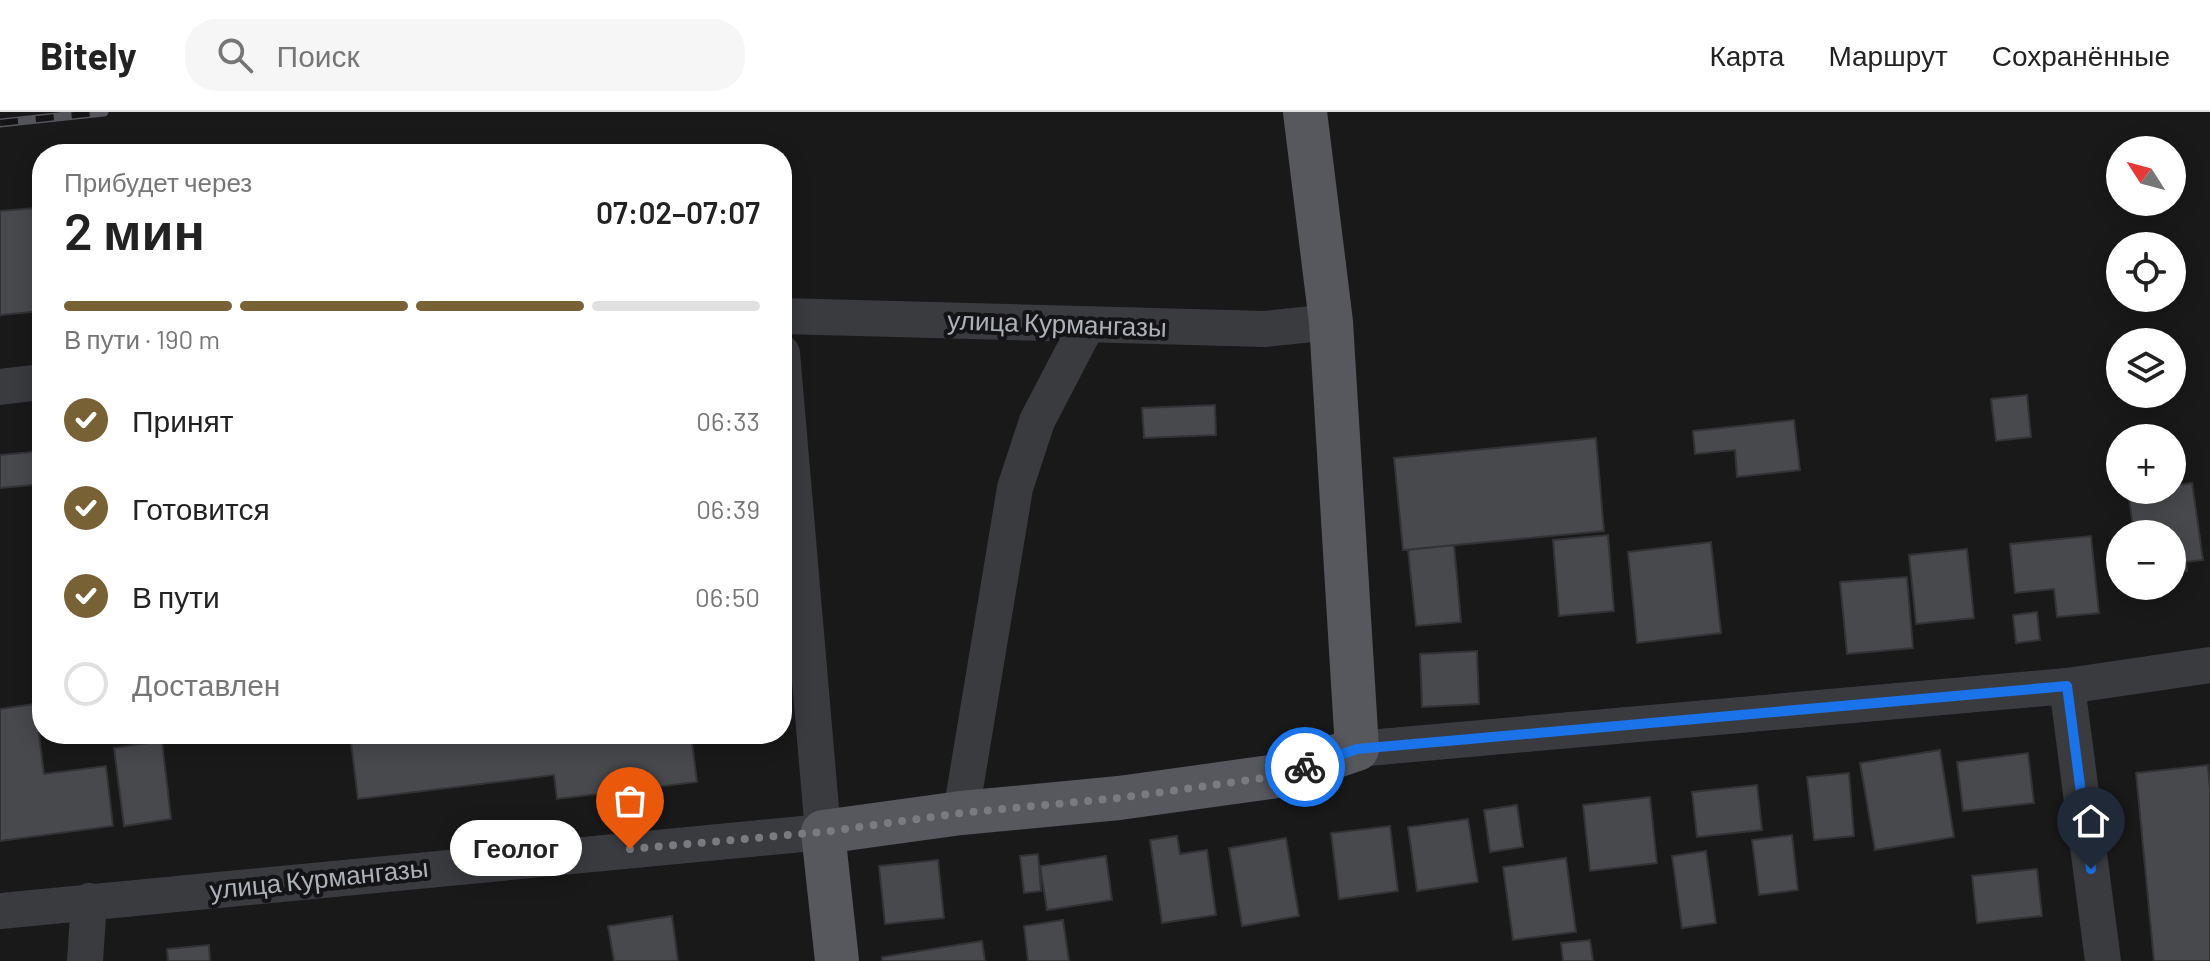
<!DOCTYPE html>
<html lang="ru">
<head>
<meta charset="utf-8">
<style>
	body { margin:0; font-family:Barlow,sans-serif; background:#f6f6f6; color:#222; height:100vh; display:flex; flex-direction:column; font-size:30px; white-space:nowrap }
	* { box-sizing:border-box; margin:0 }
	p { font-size:26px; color:#767676 }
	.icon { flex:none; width:44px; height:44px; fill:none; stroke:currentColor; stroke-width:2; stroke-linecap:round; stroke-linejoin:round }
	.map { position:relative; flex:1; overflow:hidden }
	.panel { position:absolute; left:32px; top:32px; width:760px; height:600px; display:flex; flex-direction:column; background:#fff; border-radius:32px; box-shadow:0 4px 20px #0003 }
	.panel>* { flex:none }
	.needle { width:52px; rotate:306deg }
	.fabs { position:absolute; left:2106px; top:24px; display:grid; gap:16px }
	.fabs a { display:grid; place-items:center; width:80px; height:80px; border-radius:50%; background:#fff; box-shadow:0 4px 20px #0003; font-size:40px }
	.pin { position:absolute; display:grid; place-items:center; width:68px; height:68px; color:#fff; margin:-82px -34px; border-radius:50% 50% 50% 0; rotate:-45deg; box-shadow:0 0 8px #0007 }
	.pin .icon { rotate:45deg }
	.courier { position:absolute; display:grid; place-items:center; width:80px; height:80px; margin:-40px; border:6px solid #1a73e8; border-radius:50%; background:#fff; color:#222; box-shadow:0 2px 10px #0007 }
	.bubble { position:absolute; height:56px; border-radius:28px; background:#fff; box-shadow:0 4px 20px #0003; font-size:26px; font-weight:600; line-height:56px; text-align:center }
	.headline em { font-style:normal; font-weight:600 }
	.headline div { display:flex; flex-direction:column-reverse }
	.headline { display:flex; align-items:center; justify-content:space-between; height:136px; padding:0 32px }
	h1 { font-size:52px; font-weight:600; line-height:60px }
	.bar { display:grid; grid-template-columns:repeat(4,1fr); gap:12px 8px; align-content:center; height:96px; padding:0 32px }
	.bar i { height:10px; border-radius:6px; background:#e0e0e0 }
	.bar .current { background:#786134 }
	.bar p { grid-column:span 4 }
	ol { padding:0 32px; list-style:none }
	li { display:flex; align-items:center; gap:24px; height:88px }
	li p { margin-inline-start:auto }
	li .icon { padding:8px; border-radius:50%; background:#786134; color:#fff; stroke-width:4 }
	li:last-child { color:#767676 }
	li i { width:44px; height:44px; border:4px solid #e0e0e0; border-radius:50% }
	header { display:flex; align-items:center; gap:48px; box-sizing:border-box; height:112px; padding:0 40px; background:#fff; border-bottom:2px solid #e0e0e0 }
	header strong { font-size:38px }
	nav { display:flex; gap:44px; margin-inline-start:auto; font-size:28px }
	.search { width:560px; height:72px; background:#f6f6f6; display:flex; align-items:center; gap:20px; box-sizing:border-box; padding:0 28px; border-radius:32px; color:#767676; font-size:30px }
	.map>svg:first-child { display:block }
	.building { fill:#48494d; stroke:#333336; stroke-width:2 }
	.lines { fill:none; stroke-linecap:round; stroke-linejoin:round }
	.minor { stroke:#3a3b3f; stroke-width:36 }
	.major { stroke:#56585e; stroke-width:44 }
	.rail-casing { stroke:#53555a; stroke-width:9 }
	.rail { stroke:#141416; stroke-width:6; stroke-dasharray:18; stroke-linecap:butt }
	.done { stroke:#797b81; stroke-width:8; stroke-dasharray:0 14.4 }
	.route { stroke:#1a73e8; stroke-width:10 }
	.labels { text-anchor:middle; stroke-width:8; stroke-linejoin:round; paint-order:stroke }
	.street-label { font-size:26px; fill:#acb0b9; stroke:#141416 }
</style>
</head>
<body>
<header>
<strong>Bitely</strong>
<div class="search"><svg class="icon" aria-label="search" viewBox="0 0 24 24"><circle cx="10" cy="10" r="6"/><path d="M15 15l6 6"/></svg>Поиск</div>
<nav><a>Карта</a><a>Маршрут</a><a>Сохранённые</a></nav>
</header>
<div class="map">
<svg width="2210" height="849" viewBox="0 0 2210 849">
	<rect width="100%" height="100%" fill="#19191a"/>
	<path class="building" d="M35,96L42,199L0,203V99Z
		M2027,283L2031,325L1996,329L1991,287Z
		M1215,293L1216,323L1144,326L1142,296Z
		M1794,308L1800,358L1737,365L1735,338L1695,342L1693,319Z
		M1596,326L1604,419L1403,438L1394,346Z
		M42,339V372L0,376V343Z
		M2192,371L2203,448L2186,450L2187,459L2172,461V422H2134L2128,380L2172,378V374Z
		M1608,423L1614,499L1559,504L1553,428Z
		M2091,424L2099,501L2057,505L2054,477L2015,481L2010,432Z
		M1711,430L1721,521L1637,531L1628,440Z
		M1454,433L1461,510L1416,514L1408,438Z
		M1967,437L1974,506L1916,512L1909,443Z
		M1907,465L1913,536L1847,542L1840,470Z
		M2037,500L2040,528L2016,531L2013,503Z
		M1477,539L1479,592L1422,595L1420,542Z
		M35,592L44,662L106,654L113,714L0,729V597Z
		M350,622H691L697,670L557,687L554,663L358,687Z
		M162,629L171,707L124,714L114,636Z
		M1940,638L1954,725L1875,738L1860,651Z
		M2028,641L2034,691L1963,699L1957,650Z
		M2208,653L2210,678V849H2154L2136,661Z
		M1849,661L1854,724L1814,728L1807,665Z
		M1757,673L1762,718L1697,725L1692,680Z
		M1650,685L1657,751L1590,759L1583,693Z
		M1517,693L1523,735L1490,740L1484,698Z
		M1468,707L1478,770L1417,779L1408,715Z
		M1390,714L1398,779L1339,787L1331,721Z
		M1792,723L1798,778L1759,783L1752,728Z
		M1177,724L1180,742L1207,738L1216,803L1162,811L1150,728Z
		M1286,726L1299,804L1242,814L1229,736Z
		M1706,739L1716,811L1682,816L1672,744Z
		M1038,742L1041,779L1024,781L1020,744Z
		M1106,744L1112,788L1047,798L1040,754Z
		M1566,746L1576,820L1513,828L1503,755Z
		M938,748L944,806L885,812L879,754Z
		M2037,757L2042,804L1977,811L1972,764Z
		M672,804L678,849H614L608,814Z
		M1063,808L1069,849H1028L1024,814Z
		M1590,828L1593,849H1563L1561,831Z
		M982,829L985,849H882V845Z
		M209,833L210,849H168L167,837Z"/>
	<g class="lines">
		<path class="minor" d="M782,204L1265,217L1331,210
			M0,275L42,270
			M2067,574L2103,849
			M1357,637L2067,574L2210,553
			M961,701L1015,376L1037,309L1087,213
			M0,799L823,720L782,241
			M85,849L89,789"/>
		<path class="major" d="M837,849L823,720L961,701L1119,686L1278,664L1357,637L1331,210L1305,0"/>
		<g class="rail-casing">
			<path id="rail" d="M0,11L104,0"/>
		</g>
		<use href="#rail" class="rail"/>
	</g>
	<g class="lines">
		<path class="done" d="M630,737L823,720L961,701L1119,686L1278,664L1305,655"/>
		<path class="route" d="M1305,655L1357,637L2067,574L2091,757"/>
	</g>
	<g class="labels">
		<g class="street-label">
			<text transform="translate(1057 212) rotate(2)" y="9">улица Курмангазы</text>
			<text transform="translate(319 767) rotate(-6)" y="9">улица Курмангазы</text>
		</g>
	</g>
</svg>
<div class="fabs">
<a><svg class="needle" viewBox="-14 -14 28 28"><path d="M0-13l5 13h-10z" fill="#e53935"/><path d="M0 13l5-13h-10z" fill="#767676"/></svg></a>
<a><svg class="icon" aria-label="locate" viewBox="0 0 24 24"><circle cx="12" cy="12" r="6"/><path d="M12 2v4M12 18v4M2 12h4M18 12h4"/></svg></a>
<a><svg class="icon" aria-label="layers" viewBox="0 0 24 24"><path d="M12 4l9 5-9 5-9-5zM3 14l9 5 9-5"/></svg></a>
<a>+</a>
<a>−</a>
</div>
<div class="pin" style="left:630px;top:737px;background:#ea580c"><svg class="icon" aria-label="bag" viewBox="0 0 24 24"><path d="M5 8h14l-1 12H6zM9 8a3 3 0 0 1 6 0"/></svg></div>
<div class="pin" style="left:2091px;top:757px;background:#1f2937"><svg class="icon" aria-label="home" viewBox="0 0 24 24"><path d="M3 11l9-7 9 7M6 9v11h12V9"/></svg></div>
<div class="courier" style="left:1305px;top:655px"><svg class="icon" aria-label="bike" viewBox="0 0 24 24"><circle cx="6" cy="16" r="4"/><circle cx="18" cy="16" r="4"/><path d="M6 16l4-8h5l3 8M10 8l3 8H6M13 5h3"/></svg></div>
<div class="bubble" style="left:450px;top:708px;width:132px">Геолог</div>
<section class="panel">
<div class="headline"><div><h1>2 мин</h1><p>Прибудет через</p></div><em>07:02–07:07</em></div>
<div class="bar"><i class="current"></i><i class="current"></i><i class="current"></i><i></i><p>В пути · 190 m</p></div>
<ol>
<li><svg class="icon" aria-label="check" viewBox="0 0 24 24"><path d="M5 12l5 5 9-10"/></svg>Принят<p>06:33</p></li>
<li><svg class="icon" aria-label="check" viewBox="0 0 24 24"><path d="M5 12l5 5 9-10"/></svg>Готовится<p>06:39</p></li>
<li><svg class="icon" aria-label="check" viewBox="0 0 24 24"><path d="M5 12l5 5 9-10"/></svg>В пути<p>06:50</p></li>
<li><i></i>Доставлен</li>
</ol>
</section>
</div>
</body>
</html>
